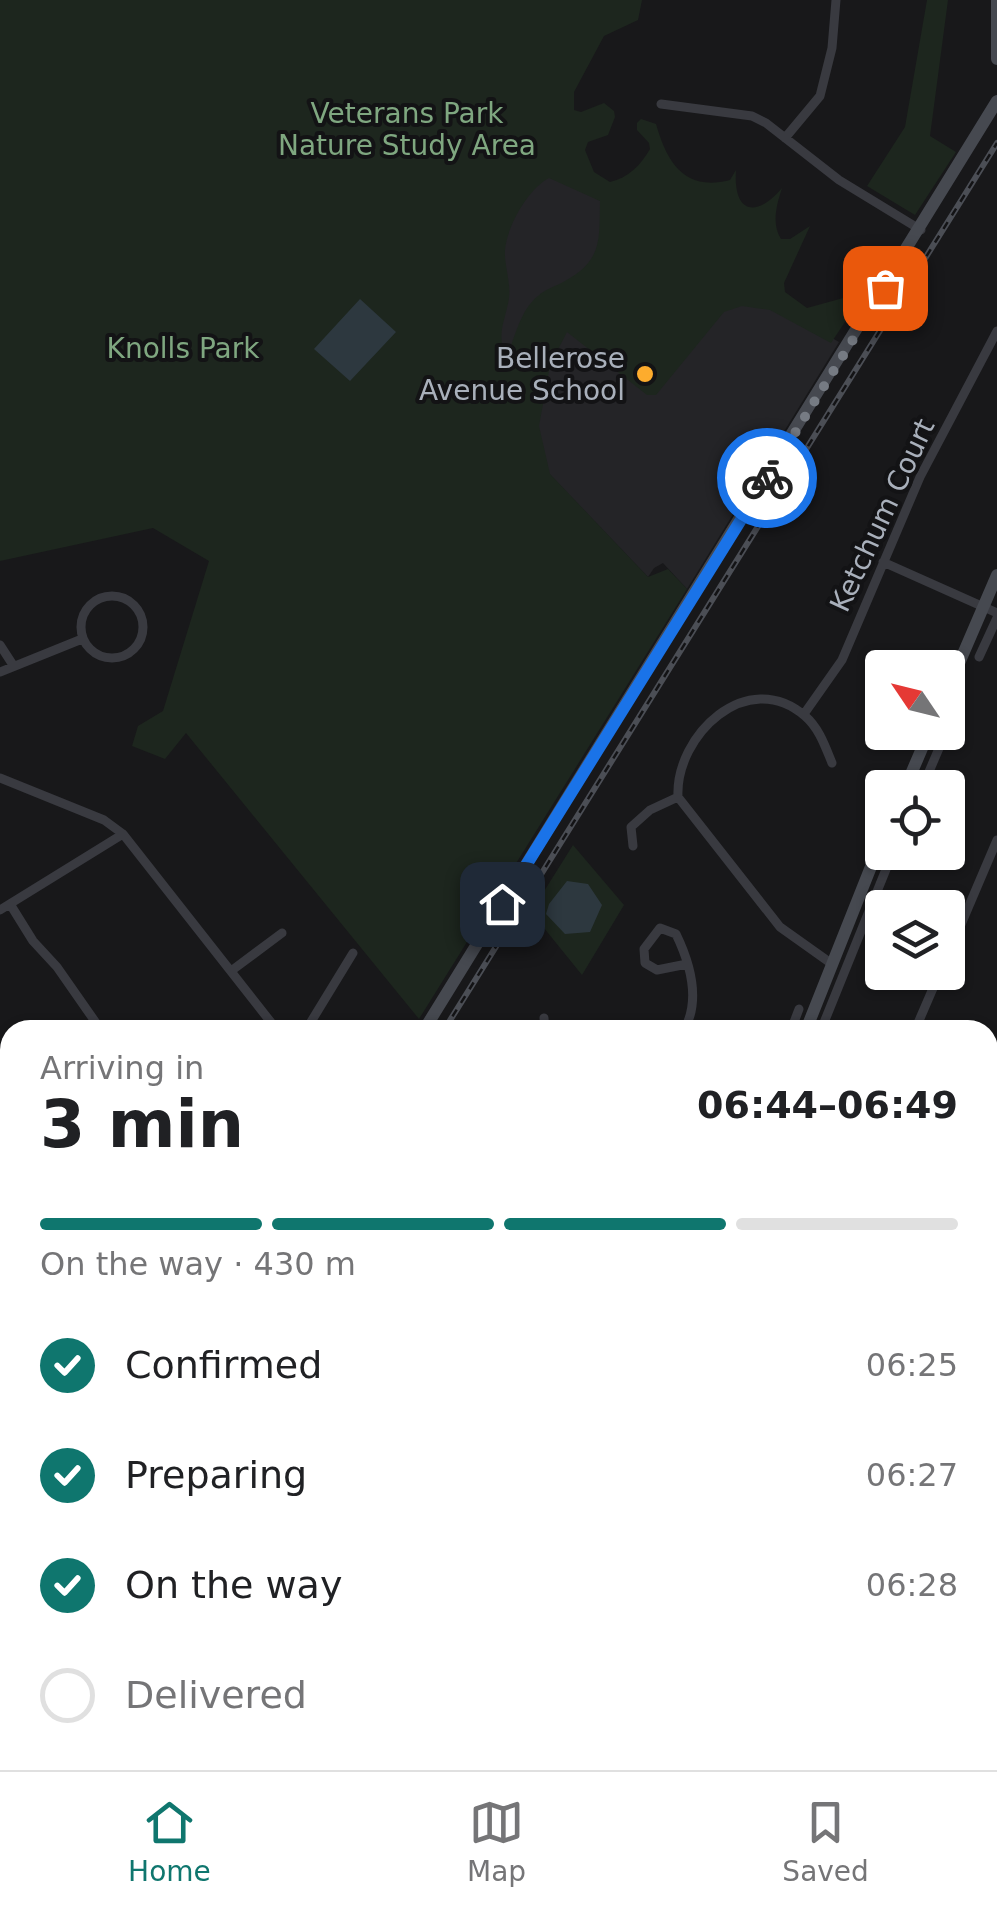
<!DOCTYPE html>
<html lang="en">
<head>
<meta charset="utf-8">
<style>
	body { margin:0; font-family:"DejaVu Sans",sans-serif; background:#f6f6f6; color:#202124; height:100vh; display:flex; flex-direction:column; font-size:38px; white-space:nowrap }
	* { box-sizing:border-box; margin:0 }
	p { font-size:32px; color:#757577 }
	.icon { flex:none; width:55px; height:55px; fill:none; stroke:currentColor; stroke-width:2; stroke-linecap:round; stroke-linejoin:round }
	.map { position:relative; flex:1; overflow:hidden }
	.sheet { position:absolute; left:0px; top:1020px; width:998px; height:750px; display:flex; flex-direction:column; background:#fff; border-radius:30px 30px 0 0; box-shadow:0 2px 8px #0004 }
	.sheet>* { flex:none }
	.needle { width:65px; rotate:305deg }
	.fabs { position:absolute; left:865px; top:650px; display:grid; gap:20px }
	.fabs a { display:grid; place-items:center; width:100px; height:100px; border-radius:10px; background:#fff; box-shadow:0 2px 8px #0004; font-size:50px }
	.pin { position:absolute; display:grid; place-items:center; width:85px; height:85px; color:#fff; margin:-42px; border-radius:20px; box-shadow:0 5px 15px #0006 }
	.courier { position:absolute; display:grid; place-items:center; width:100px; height:100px; margin:-50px; border:8px solid #1a73e8; border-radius:50%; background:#fff; color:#222; box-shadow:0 2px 12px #0007 }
	.head em { font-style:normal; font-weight:800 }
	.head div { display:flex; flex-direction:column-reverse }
	.head { display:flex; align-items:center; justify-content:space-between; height:170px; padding:0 40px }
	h1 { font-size:65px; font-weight:800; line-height:75px }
	.bar { display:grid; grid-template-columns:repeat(4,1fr); gap:15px 10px; align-content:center; height:120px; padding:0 40px }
	.bar i { height:12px; border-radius:8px; background:#e0e0e0 }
	.bar .active { background:#0f766e }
	.bar p { grid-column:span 4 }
	ol { padding:0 40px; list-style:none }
	li { display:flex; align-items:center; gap:30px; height:110px }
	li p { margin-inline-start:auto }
	li .icon { padding:10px; border-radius:50%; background:#0f766e; color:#fff; stroke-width:4 }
	li:last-child { color:#757577 }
	li i { width:55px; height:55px; border:5px solid #e0e0e0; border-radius:50% }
	.tab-bar { display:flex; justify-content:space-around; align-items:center; height:140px; border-top:2px solid #e0e0e0; background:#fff; font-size:28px; color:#757577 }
	.tab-bar a { display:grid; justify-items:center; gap:5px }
	.tab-bar .active { color:#0f766e }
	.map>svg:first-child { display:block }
	.built { fill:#242427 }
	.green { fill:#1d261e; fill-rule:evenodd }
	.water { fill:#2d383f }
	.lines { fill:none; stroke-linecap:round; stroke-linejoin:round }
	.street { stroke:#393a40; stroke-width:9 }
	.secondary { stroke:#464950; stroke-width:12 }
	.rail-casing { stroke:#4b4e55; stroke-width:6 }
	.rail { stroke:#131315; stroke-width:2.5; stroke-dasharray:8; stroke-linecap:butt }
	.done { stroke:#767b83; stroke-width:10; stroke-dasharray:0 18 }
	.route { stroke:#1a73e8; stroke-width:12 }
	.poi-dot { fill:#fdac2d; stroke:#131315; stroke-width:4 }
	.labels { text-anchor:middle; stroke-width:8; stroke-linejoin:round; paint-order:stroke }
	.park-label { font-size:28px; fill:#7fa780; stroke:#131315 }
	.poi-label { font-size:28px; fill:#a9b0bb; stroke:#131315; text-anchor:end }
	.street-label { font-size:28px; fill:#a9b0bb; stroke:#131315 }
</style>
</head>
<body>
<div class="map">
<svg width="997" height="1770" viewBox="0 0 997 1770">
	<rect width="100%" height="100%" fill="#18181a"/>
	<path class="built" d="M536,163L839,342L687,589L663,563L654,568L648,577L537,461L443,338Z
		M997,1324V1596L988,1592V1347Z
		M10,1754V1760H105L101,1770H0V1759L4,1764Z
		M698,1760H898L894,1770H721Z"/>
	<path class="green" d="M0,0H642L638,20L604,36L574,92V110L581,112L604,103L614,111L615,117L608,135L588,142L585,150L594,172L610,182C628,178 641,165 650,149L649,143L637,130V123L641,119L656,124C667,162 684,192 730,180L736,170C733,213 756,219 782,188C777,204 771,223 781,239H790L810,226L784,283L785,292L807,308L865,292L831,343L770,310L742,306L724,312L656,395H647L567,332L550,365L539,426L550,474L648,577L668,569L687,589L419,1019L186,733L165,759L132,746L138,726L163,711L209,561L153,528L0,561ZM549,178L600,201C599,240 603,260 565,281C557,286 545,289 538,296C520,310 515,338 506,359C496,331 505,323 509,298C511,282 504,265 505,250C507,226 528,189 549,178Z
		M927,0H948L930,136L956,152L915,215L867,186L905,127Z
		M573,845L624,905L582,975L531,912Z
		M255,1760H353L359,1770H251Z"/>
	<path class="water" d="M360,299L396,332L350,381L314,349Z
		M567,881L588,884L602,905L590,932L565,934L546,914L549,904Z"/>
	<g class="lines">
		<path class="street" d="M661,104L752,116L766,123L839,180L921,230
			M785,138L820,96L832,48L836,0
			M883,562L997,613
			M81 627a31 31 0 1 1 62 0a31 31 0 1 1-62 0Z
			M0,645L13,665
			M979,657L997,618
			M0,672L82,639
			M804,714L842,660L920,477L997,331
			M948,729L958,706
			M0,778L104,820L123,834L277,1030
			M922,788L946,732
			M678,797C675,736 747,666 805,716C819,728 825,746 832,763
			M678,797L780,927L832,964
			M633,846L631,827L650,810L678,797
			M10,904L33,941L57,967L101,1030
			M0,910L123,834
			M948,955L997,840
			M231,971L282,933
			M544,1018L545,1030
			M306,1030L353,953
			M684,1030C701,1000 690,963 676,934L660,928L644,949L645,963L657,970L687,964
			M791,1030L799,1009
			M821,1030L893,852
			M915,1030L940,972
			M988,1083L997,1093
			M988,1134L997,1118
			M0,1410L10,1397
			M988,1674L997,1668
			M429,1760L439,1770
			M648,1760L672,1770
			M955,1760L958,1770
			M109,1770L113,1760
			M242,1770L246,1760"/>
		<path class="secondary" d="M997,0V59
			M948,689L997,575
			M905,788L929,732
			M424,1030L997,101
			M806,1030L882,839
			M0,1602L10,1589
			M511,1770L516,1760"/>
		<g class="rail-casing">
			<path id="rail" d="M444,1030L997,143
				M0,1746L10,1730"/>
		</g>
		<use href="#rail" class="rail"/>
	</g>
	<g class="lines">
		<path class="done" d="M767,478L885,288"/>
		<path class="route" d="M502,904L767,478"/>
	</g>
	<circle class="poi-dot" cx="645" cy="374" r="10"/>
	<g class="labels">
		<g class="park-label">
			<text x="407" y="123">Veterans Park<tspan x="407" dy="32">Nature Study Area</tspan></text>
			<text x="183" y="358">Knolls Park</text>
		</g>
		<g class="poi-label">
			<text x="625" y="368">Bellerose<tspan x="625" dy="32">Avenue School</tspan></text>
		</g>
		<g class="street-label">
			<text transform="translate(882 515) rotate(-65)" y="10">Ketchum Court</text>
		</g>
	</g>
</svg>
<div class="fabs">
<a><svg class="needle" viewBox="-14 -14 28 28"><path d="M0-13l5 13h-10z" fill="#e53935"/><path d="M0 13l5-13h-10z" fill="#757577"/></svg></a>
<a><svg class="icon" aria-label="locate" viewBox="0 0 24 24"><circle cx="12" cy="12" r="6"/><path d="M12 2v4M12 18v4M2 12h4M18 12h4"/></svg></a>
<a><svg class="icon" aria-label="layers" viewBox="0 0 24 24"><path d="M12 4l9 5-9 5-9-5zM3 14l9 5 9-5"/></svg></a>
</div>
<div class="pin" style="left:885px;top:288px;background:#ea580c"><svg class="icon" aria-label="bag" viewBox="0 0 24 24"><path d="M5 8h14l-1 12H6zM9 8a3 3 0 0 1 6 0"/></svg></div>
<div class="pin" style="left:502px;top:904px;background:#1f2937"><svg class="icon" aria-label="home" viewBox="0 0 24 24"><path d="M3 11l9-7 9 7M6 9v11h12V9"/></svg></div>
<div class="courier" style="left:767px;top:478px"><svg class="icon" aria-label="bike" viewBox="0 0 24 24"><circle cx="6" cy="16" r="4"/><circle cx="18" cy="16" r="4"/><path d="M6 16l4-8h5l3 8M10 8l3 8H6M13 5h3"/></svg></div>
<section class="sheet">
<div class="head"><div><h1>3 min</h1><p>Arriving in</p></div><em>06:44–06:49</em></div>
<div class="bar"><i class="active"></i><i class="active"></i><i class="active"></i><i></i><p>On the way · 430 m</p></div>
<ol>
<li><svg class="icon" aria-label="check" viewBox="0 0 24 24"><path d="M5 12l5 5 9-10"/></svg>Confirmed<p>06:25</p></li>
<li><svg class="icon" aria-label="check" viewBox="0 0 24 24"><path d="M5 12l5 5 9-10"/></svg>Preparing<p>06:27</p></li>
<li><svg class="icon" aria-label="check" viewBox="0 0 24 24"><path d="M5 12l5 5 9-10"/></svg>On the way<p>06:28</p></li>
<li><i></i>Delivered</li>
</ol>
</section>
</div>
<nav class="tab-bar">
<a class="active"><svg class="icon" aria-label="home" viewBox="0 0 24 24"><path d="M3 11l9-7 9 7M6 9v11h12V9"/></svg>Home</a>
<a><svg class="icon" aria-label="map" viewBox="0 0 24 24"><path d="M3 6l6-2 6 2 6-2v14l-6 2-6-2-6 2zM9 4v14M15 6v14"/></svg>Map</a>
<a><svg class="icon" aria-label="saved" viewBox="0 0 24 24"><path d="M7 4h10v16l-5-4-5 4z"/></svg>Saved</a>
</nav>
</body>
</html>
